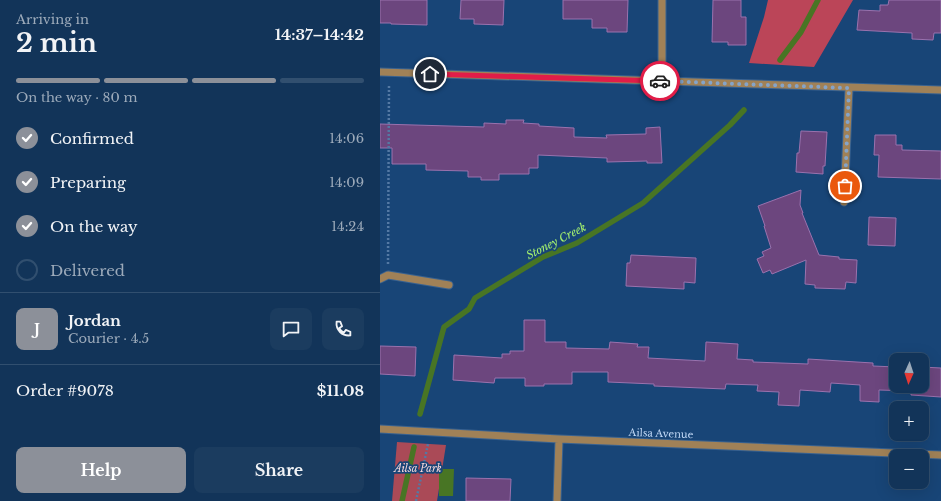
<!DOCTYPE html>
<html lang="en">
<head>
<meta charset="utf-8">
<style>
	body { margin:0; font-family:"Libre Baskerville",serif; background:#1b3c5f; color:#f1f3f6; height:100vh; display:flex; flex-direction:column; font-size:15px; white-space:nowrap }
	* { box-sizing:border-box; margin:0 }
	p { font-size:13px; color:#9caaba }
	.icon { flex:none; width:22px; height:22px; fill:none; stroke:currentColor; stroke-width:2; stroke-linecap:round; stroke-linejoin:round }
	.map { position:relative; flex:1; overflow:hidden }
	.drawer { display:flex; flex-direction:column; background:#123459; width:380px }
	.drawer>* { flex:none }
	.needle { width:26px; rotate:183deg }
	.tools { position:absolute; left:509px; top:353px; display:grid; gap:8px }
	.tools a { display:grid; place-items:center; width:40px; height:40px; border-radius:8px; background:#123459; box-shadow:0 4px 16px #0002,0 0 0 1px #314f6f; font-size:20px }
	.pin { position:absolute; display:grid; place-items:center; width:34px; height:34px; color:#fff; margin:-17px; border:2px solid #fff; border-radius:50%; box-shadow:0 1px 4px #0007 }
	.courier { position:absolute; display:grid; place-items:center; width:40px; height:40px; margin:-20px; border:3px solid #e11d48; border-radius:50%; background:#fff; color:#222; box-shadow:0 1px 5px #0007 }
	.headline em { font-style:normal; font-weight:700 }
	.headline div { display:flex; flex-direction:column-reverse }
	.headline { display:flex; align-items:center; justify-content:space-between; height:68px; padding:0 16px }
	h1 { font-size:26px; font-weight:700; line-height:30px }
	.bar { display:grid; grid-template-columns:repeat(4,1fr); gap:6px 4px; align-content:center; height:48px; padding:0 16px }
	.bar i { height:5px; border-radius:3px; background:#314f6f }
	.bar .selected { background:#8c9099 }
	.bar p { grid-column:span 4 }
	.line { display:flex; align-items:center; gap:10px; padding:0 16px; border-top:1px solid #314f6f }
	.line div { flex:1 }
	.round { display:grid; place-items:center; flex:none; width:42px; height:42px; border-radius:8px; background:#1b3c5f }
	ol { padding:0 16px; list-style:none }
	li { display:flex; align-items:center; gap:12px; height:44px }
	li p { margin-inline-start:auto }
	li .icon { padding:4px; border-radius:50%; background:#8c9099; color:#fff; stroke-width:4 }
	li:last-child { color:#9caaba }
	li i { width:22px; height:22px; border:2px solid #314f6f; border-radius:50% }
	.cta { display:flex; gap:8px; margin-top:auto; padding:8px 16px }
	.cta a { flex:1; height:46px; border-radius:8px; background:#8c9099; color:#fff; font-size:16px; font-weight:700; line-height:46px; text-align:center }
	.cta a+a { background:#1b3c5f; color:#f1f3f6 }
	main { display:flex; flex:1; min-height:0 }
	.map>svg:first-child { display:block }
	.green { fill:#aa4a57 }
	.forest { fill:#bb4558 }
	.water { fill:#487524 }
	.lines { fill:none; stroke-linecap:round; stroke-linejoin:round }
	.stream { stroke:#487524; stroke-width:5.5 }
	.building { fill:#6c467e; stroke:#9a72ae }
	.minor-casing { stroke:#396290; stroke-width:9 }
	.path { stroke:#5479a4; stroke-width:2.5; stroke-dasharray:2 2; stroke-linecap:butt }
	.minor { stroke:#a08157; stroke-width:7 }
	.done { stroke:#85a4c9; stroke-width:4; stroke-dasharray:0 7.2 }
	.route { stroke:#e11d48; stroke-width:5 }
	.labels { text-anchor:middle; stroke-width:3.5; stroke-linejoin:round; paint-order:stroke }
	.street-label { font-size:10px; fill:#bfd7f5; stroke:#184577 }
	.park-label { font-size:10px; font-style:italic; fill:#f9d8da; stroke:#184577 }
	.water-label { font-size:11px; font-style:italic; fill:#a5f26e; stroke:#184577 }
</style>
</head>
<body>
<main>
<section class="drawer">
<div class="headline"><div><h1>2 min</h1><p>Arriving in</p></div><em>14:37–14:42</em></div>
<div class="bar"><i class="selected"></i><i class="selected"></i><i class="selected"></i><i></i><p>On the way · 80 m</p></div>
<ol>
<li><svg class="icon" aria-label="check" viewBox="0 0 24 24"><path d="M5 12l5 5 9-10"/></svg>Confirmed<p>14:06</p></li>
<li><svg class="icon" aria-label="check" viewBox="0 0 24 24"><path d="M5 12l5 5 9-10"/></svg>Preparing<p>14:09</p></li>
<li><svg class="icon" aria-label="check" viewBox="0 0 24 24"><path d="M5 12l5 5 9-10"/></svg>On the way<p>14:24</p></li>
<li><i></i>Delivered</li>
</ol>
<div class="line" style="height:72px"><b class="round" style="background:#8c9099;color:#fff">J</b><div><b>Jordan</b><p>Courier · 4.5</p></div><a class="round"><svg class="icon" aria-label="chat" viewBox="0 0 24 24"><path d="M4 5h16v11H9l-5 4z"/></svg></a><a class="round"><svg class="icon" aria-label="phone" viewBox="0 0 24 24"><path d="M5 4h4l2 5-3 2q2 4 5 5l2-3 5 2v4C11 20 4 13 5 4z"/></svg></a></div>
<div class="line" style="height:52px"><div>Order #9078</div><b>$11.08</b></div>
<div class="cta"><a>Help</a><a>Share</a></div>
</section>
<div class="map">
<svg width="561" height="501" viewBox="0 0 561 501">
	<rect width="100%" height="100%" fill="#184577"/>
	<path class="green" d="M17,442L66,445L57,501H12Z"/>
	<path class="forest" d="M388,0H473L434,67L369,63L384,17Z"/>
	<path class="water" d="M59,469H74L73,496H59Z"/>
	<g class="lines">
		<path class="stream" d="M400,60L421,32L438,0
			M40,414L64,327L89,309L95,298L163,257L197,243L263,203L350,125L364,110
			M22,501L34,447"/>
	</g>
	<path class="building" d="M0,0H47V25L11,24V23H0Z
		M81,0H124L123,25L94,24V19H80Z
		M183,0H248L247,32H227V28H212V19H183Z
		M333,0H361V17H366V45H348V42H332Z
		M509,0H561V33H554L553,40L532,39V33L477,30L479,10L500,11V5H508Z
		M126,120H144L143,123L159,124V126L194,128V137L227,138L226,135L266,134V128L280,127L282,163H267V161L227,162V158L158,155V168H149V174H119V180H101V177H88V171L46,170V164H12V148H0V124L104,127V123L126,124Z
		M421,131L447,132L445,166H443V174L416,172L417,153H419Z
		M495,135H516V145H522V150L561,151V179L498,177L499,155H494Z
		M421,190L420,205L423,213H422L439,255L459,257V259L477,260L476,283L466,282L465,289L435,288V285L425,284L426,260L392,274L390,270L383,273L377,259L384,256L382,252L391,248L384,226H385L378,206Z
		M489,217L516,218L515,246L488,245Z
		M251,255L316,258L315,283L304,282V289L246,286L247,263H250Z
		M144,320H165V342H186V348L229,349L230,342L258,344L257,347H269L268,358L325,361L326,342L358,344L357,359L373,360V362L428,364V359L493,363V366L516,367V386H542V367L561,368V397L531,395V391L499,390V402L480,401V385L451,383L450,392L420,390L419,406L398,405L399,392L377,391L378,385L346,384L345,389L274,386V384L228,382V372H192V384H164V386H145V378H115L114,383L73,380L74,355L122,358V354H130V351H144Z
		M0,346L36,347L35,376L0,374Z
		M86,478L131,479L130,501H86Z"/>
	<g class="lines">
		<g class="minor-casing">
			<path id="minor" d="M0,72L561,90
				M282,81V0
				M464,202L469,88
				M0,279L8,275L69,285
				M0,429L179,439L561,455
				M177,501L179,439"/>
		</g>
		<path class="path" d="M8,264L9,85
			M36,501L48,444"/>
		<use href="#minor" class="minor"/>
	</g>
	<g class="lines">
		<path class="done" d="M280,81L469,88L465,186"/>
		<path class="route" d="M50,74L280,81"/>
	</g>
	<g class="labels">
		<g class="street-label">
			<text transform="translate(281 433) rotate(2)" y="4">Ailsa Avenue</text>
		</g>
		<g class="park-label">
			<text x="38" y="472">Ailsa Park</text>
		</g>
		<g class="water-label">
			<text transform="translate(176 241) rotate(-27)" y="4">Stoney Creek</text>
		</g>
	</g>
</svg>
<div class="tools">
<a><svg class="needle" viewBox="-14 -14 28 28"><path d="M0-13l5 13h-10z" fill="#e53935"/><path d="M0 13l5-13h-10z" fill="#9caaba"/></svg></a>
<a>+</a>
<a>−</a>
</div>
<div class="pin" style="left:465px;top:186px;background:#ea580c"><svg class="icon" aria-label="bag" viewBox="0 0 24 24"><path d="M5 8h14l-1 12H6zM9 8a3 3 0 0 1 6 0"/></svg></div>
<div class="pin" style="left:50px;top:74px;background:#1f2937"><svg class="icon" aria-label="home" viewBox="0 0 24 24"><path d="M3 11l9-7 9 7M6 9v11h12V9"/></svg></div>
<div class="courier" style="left:280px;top:81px"><svg class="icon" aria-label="car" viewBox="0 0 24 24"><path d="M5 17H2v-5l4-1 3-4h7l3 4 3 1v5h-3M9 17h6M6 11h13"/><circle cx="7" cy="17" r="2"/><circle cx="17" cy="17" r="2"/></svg></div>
</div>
</main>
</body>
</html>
